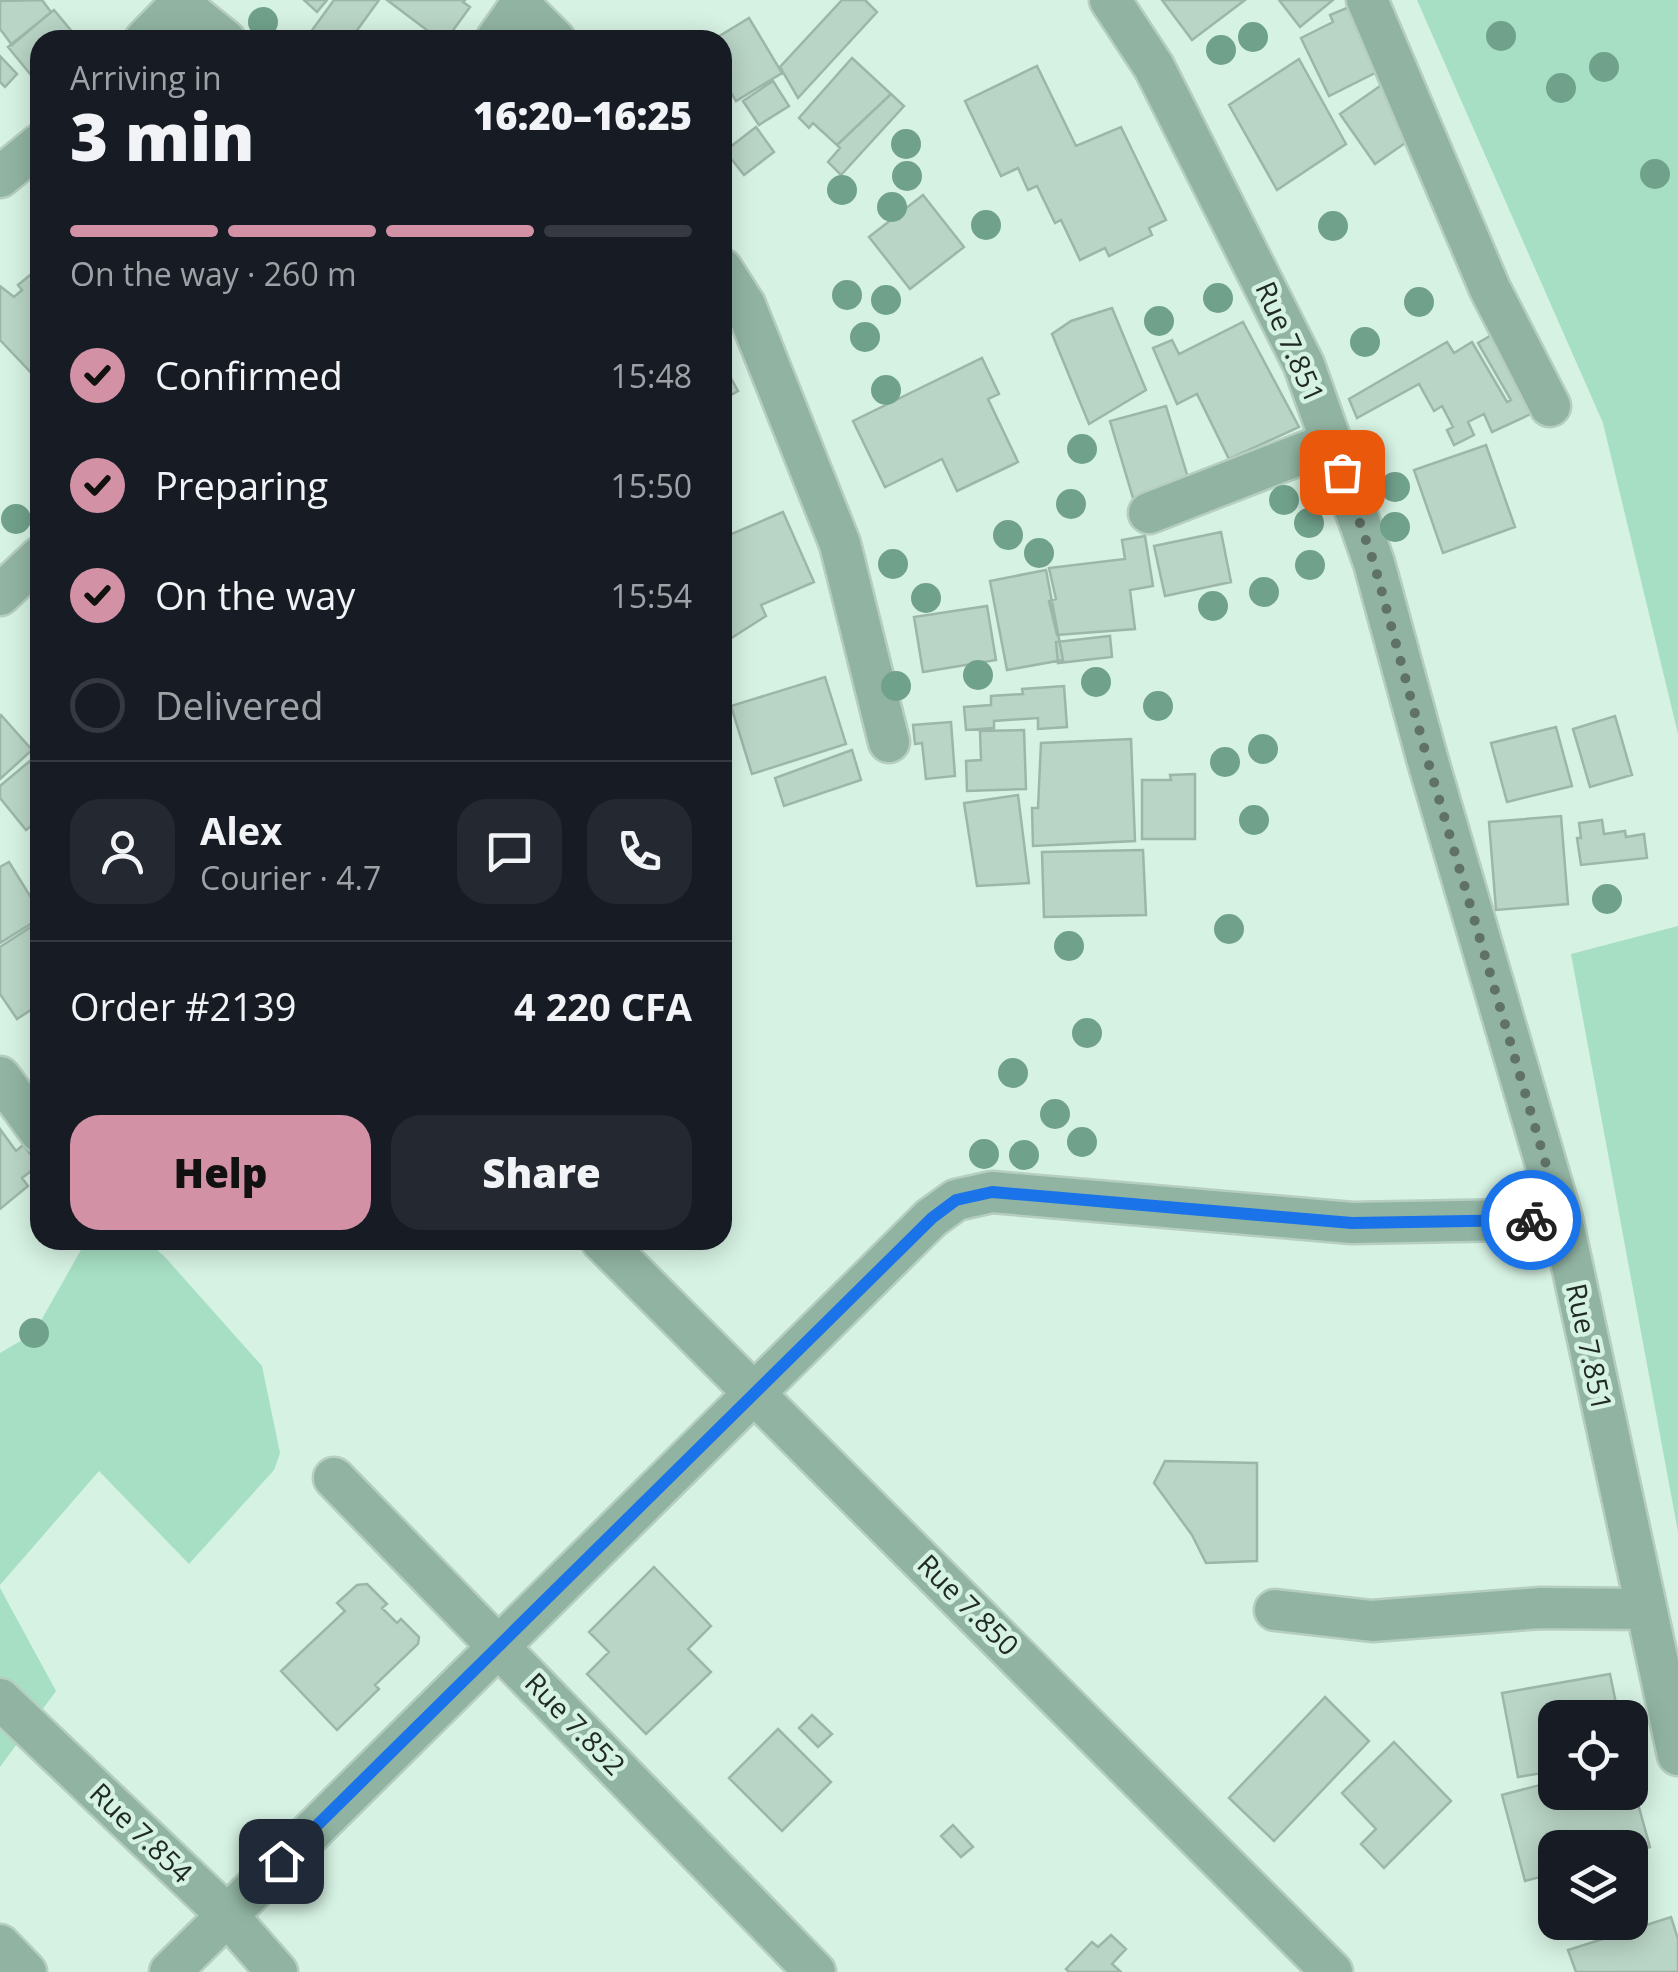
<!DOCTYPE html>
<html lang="en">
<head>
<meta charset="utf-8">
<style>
	body { margin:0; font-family:"Open Sans",sans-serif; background:#242831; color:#f1f3f6; height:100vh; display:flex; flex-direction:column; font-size:38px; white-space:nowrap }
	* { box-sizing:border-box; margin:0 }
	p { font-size:32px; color:#9ea1a6 }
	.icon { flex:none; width:55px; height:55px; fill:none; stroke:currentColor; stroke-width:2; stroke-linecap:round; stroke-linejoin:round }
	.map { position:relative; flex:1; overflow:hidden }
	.panel { position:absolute; left:30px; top:30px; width:702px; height:1220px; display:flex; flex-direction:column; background:#171b24; border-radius:30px; box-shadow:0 5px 25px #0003 }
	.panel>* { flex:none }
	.controls { position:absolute; left:1538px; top:1700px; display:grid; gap:20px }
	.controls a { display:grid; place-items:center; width:110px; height:110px; border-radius:20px; background:#171b24; box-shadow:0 5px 25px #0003; font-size:50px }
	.pin { position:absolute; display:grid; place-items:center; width:85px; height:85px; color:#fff; margin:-42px; border-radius:20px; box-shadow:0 5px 15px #0006 }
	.courier { position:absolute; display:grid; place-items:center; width:100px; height:100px; margin:-50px; border:8px solid #1a73e8; border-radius:50%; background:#fff; color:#222; box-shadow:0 2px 12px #0007 }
	.head em { font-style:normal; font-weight:800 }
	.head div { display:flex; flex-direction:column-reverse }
	.head { display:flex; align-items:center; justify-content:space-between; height:170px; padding:0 40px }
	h1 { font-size:65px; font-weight:800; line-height:75px }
	.bar { display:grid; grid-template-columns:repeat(4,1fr); gap:15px 10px; align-content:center; height:120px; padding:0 40px }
	.bar i { height:12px; border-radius:8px; background:#363941 }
	.bar .selected { background:#d391a5 }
	.bar p { grid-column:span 4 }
	.line { display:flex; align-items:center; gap:25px; padding:0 40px; border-top:2px solid #363941 }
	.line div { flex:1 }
	.round { display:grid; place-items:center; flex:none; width:105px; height:105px; border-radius:30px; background:#242831 }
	ol { padding:0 40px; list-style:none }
	li { display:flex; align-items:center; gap:30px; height:110px }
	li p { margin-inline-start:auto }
	li .icon { padding:10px; border-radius:50%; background:#d391a5; color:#111; stroke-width:4 }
	li:last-child { color:#9ea1a6 }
	li i { width:55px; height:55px; border:5px solid #363941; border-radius:50% }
	.button { display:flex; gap:20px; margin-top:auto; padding:20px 40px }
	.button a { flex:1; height:115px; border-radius:30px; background:#d391a5; color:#111; font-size:40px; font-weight:800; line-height:115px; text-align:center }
	.button a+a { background:#242831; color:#f1f3f6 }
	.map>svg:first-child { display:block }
	.green { fill:#a6dfc3 }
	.building { fill:#b9d5c6; stroke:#9cb7a9; stroke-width:2.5 }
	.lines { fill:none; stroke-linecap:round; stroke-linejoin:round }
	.street-casing { stroke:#b5cec1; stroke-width:45 }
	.street { stroke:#91b4a2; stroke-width:40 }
	.tree { fill:#70a18b }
	.done { stroke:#607168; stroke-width:10; stroke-dasharray:0 18 }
	.route { stroke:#1a73e8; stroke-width:12 }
	.labels { text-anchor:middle; stroke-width:9; stroke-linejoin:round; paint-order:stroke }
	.street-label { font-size:28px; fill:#212b26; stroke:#d6f2e3 }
</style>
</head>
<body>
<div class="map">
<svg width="1678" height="1972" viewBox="0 0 1678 1972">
	<rect width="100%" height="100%" fill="#d6f2e3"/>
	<path class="green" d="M1417,0H1678V734L1603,423Z
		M1678,926V1532L1571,954Z
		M145,1240L164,1256L262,1366L280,1453L274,1470L189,1564L99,1471L0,1585V1353L34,1333L86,1241Z
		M0,1588L56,1691L0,1767Z"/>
	<path class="building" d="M42,0L51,12L12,45L0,29V1Z
		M304,0H327L317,12Z
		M334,0H379L350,40L343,37L341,40H305Z
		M387,0H465L463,2L470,7L446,40H440Z
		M842,0H865L877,12L798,98L780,67Z
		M1162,0H1245L1192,40Z
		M1279,0H1333L1300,27Z
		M1349,7L1383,69L1329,96L1301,38L1333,22L1330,15Z
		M54,10L79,40H40V86L8,47Z
		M749,18L782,73L736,101L722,78V40H713Z
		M0,56L17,74L5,87L0,82Z
		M852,58L891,94L837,145L813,123L809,128L799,118Z
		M1299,59L1346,144L1277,190L1229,105Z
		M1037,66L1076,146L1121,127L1166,220L1149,228L1152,235L1109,256L1105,248L1080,260L1061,220L1055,223L1037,186L1028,190L1018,168L1001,176L965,101Z
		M773,81L789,106L759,125L743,101Z
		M1383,84L1418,134L1375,164L1340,114Z
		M891,94L904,106L841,175L828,162L840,148L837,145Z
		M756,127L774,152L744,175L725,151Z
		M923,195L964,247L910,289L869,237Z
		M40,267V382L0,340V286L14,297L22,290L18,285Z
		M1112,308L1146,390L1089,424L1052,334L1071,321Z
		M1243,322L1299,427L1229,459L1197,394L1177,404L1153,348L1172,340L1179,354Z
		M1502,329L1544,408L1492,432L1484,414L1468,422L1474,435L1454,445L1447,430L1453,427L1442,406L1434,411L1419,384L1357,418L1349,399L1447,342L1454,353L1472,342L1507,402L1511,400L1478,343Z
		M982,358L999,394L988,399L1018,462L957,491L942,459L885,487L853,421Z
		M722,362L738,391L722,400Z
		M1166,406L1189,481L1133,498L1110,421Z
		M1486,445L1515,527L1443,553L1414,470Z
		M783,512L814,582L761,605L766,616L722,644V538Z
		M1221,532L1231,582L1165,596L1154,546Z
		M1145,536L1153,586L1130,590L1135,629L1057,635L1049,601L1056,599L1049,568L1125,559L1122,540Z
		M1046,570L1063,660L1007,670L990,581Z
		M987,606L996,660L923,672L914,617Z
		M1110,636L1112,657L1058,663L1056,642Z
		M825,677L846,744L752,774L731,706Z
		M1064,686L1067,727L1038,729V718L994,721V728L966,730L964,707L991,705V696L1023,694L1022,689Z
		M1,715L32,750L0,779V716Z
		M1615,716L1632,775L1590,787L1573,729Z
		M951,722L955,776L926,779L922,743L915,744L913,725Z
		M1556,727L1572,786L1507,802L1491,743Z
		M1024,730L1026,789L967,791L966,761L981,760L980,731Z
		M1131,739L1135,841L1033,846L1032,808H1038L1041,743Z
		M852,750L861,780L784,806L775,778Z
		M37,755L40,759V819L26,830L0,798V786Z
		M1195,774V839H1142V780H1171L1170,775Z
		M1018,795L1029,883L977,886L964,803Z
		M1561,816L1568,904L1496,910L1489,822Z
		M1602,820L1604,834L1625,831L1626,837L1644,834L1647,858L1581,865L1577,838H1581L1579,823Z
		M1143,850L1146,915L1044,917L1042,852Z
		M9,862L40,912V918L0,943V867Z
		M40,921V1004L17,1019L0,994V947Z
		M0,1129L16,1151L23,1145L39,1165L22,1178L28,1186L0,1209Z
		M1165,1461L1257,1463V1561L1206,1563L1192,1535L1154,1483Z
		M654,1567L711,1626L688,1649L711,1672L646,1734L587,1674L609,1652L589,1632Z
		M367,1584L387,1604L382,1608L397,1623L401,1619L419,1637L418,1644L375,1685L379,1689L337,1730L281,1671L345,1611L337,1603L357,1585Z
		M1610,1674L1619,1718H1555V1771L1518,1777L1502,1693Z
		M1325,1697L1369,1741L1274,1841L1229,1798Z
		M812,1715L832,1734L818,1747L799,1728Z
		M778,1729L831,1782L782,1831L729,1778Z
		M1394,1742L1451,1801L1384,1868L1361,1844L1376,1829L1342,1793Z
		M1630,1775L1650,1847L1630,1852V1848H1555V1873L1525,1881L1502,1795L1555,1781V1792H1630Z
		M953,1825L973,1847L961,1857L941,1836Z
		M1671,1917L1678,1939V1972H1576L1568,1950Z
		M1111,1935L1126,1949L1112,1964L1121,1972H1069L1066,1969L1092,1942L1098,1947Z"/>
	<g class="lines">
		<g class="street-casing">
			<path id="street" d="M1110,0L1154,67L1304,365L1374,563L1427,758L1562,1219L1678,1755
				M1367,0L1490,289L1550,406
				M520,5L555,40
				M145,40L180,4L225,40
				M496,40L524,0
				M0,177L40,144
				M722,269L745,305L840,544L889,742
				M1149,513L1332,442
				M0,595L40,557
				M0,1077L40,1132
				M601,1240L1332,1972
				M334,1478L815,1972
				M1275,1610L1372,1621L1541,1608L1645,1609
				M0,1699L227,1915L277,1972
				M0,1945L26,1972
				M170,1972L931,1218L956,1200L992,1192L1352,1223L1562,1219"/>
		</g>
		<use href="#street" class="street"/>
	</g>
	<g class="tree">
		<circle cx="263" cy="22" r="15"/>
		<circle cx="1501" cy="36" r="15"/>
		<circle cx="1253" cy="37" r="15"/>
		<circle cx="1221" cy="50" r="15"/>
		<circle cx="1604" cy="67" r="15"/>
		<circle cx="1561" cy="88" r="15"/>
		<circle cx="906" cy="144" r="15"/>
		<circle cx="1655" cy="174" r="15"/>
		<circle cx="907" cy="176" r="15"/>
		<circle cx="842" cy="190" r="15"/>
		<circle cx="892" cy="207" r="15"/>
		<circle cx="986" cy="225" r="15"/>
		<circle cx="1333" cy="226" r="15"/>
		<circle cx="847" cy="295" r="15"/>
		<circle cx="1218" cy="298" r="15"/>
		<circle cx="886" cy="300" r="15"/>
		<circle cx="1419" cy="302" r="15"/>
		<circle cx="1159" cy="321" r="15"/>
		<circle cx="865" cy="337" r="15"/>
		<circle cx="1365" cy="342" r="15"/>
		<circle cx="886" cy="390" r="15"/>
		<circle cx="1082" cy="449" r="15"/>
		<circle cx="1395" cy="487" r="15"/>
		<circle cx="1284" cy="500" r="15"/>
		<circle cx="1071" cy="504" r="15"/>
		<circle cx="16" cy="519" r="15"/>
		<circle cx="1309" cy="523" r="15"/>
		<circle cx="1395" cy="527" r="15"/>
		<circle cx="1008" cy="535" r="15"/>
		<circle cx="1039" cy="553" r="15"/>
		<circle cx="893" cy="564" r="15"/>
		<circle cx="1310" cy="565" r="15"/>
		<circle cx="1264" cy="592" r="15"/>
		<circle cx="926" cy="598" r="15"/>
		<circle cx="1213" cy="606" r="15"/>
		<circle cx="978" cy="675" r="15"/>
		<circle cx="1096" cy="682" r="15"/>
		<circle cx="896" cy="686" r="15"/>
		<circle cx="1158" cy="706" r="15"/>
		<circle cx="1263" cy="749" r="15"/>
		<circle cx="1225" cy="762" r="15"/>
		<circle cx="1254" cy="820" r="15"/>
		<circle cx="1607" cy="899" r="15"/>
		<circle cx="1229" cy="929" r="15"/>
		<circle cx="1069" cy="946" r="15"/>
		<circle cx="1087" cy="1033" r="15"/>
		<circle cx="1013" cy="1073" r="15"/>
		<circle cx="1055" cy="1114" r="15"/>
		<circle cx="1082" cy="1142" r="15"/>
		<circle cx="984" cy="1154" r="15"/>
		<circle cx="1024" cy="1155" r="15"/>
		<circle cx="34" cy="1333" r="15"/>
	</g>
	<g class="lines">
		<path class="done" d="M1342,472L1374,563L1427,758L1562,1219L1531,1220"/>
		<path class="route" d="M281,1861L932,1218L956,1200L992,1192L1352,1223L1531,1220"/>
	</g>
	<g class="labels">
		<g class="street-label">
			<text transform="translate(1290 342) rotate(66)" y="10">Rue 7.851</text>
			<text transform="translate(1589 1347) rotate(78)" y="10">Rue 7.851</text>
			<text transform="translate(968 1605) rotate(45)" y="10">Rue 7.850</text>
			<text transform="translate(575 1724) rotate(46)" y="10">Rue 7.852</text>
			<text transform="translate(141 1833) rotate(44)" y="10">Rue 7.854</text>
		</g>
	</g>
</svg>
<div class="controls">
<a><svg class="icon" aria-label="locate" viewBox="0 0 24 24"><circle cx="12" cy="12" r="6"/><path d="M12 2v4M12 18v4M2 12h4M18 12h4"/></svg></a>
<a><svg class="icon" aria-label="layers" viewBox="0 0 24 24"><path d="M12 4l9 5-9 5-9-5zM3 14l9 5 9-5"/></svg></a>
</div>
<div class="pin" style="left:1342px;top:472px;background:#ea580c"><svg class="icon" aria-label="bag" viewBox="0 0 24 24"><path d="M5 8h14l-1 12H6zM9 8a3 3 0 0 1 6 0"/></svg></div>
<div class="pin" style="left:281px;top:1861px;background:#1f2937"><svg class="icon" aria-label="home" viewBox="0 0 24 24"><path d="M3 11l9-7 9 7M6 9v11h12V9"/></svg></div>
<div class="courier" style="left:1531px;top:1220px"><svg class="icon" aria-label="bike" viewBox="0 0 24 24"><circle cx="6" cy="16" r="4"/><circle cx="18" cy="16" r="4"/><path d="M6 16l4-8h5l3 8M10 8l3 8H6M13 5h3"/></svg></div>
<section class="panel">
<div class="head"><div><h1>3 min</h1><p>Arriving in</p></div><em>16:20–16:25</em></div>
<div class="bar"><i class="selected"></i><i class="selected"></i><i class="selected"></i><i></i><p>On the way · 260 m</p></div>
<ol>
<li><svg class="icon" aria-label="check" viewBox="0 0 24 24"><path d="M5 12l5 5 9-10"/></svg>Confirmed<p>15:48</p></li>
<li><svg class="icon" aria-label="check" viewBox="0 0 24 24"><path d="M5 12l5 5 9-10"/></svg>Preparing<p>15:50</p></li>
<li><svg class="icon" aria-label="check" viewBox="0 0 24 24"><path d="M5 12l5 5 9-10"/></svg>On the way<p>15:54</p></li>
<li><i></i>Delivered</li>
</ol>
<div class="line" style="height:180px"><a class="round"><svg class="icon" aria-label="person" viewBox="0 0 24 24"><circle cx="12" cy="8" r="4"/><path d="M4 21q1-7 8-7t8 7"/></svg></a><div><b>Alex</b><p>Courier · 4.7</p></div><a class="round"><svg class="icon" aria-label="chat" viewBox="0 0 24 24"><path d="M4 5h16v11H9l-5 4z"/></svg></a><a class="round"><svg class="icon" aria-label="phone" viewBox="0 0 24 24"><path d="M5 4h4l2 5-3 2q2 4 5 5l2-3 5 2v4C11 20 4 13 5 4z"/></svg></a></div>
<div class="line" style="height:130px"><div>Order #2139</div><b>4 220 CFA</b></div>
<div class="button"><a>Help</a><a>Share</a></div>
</section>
</div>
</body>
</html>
